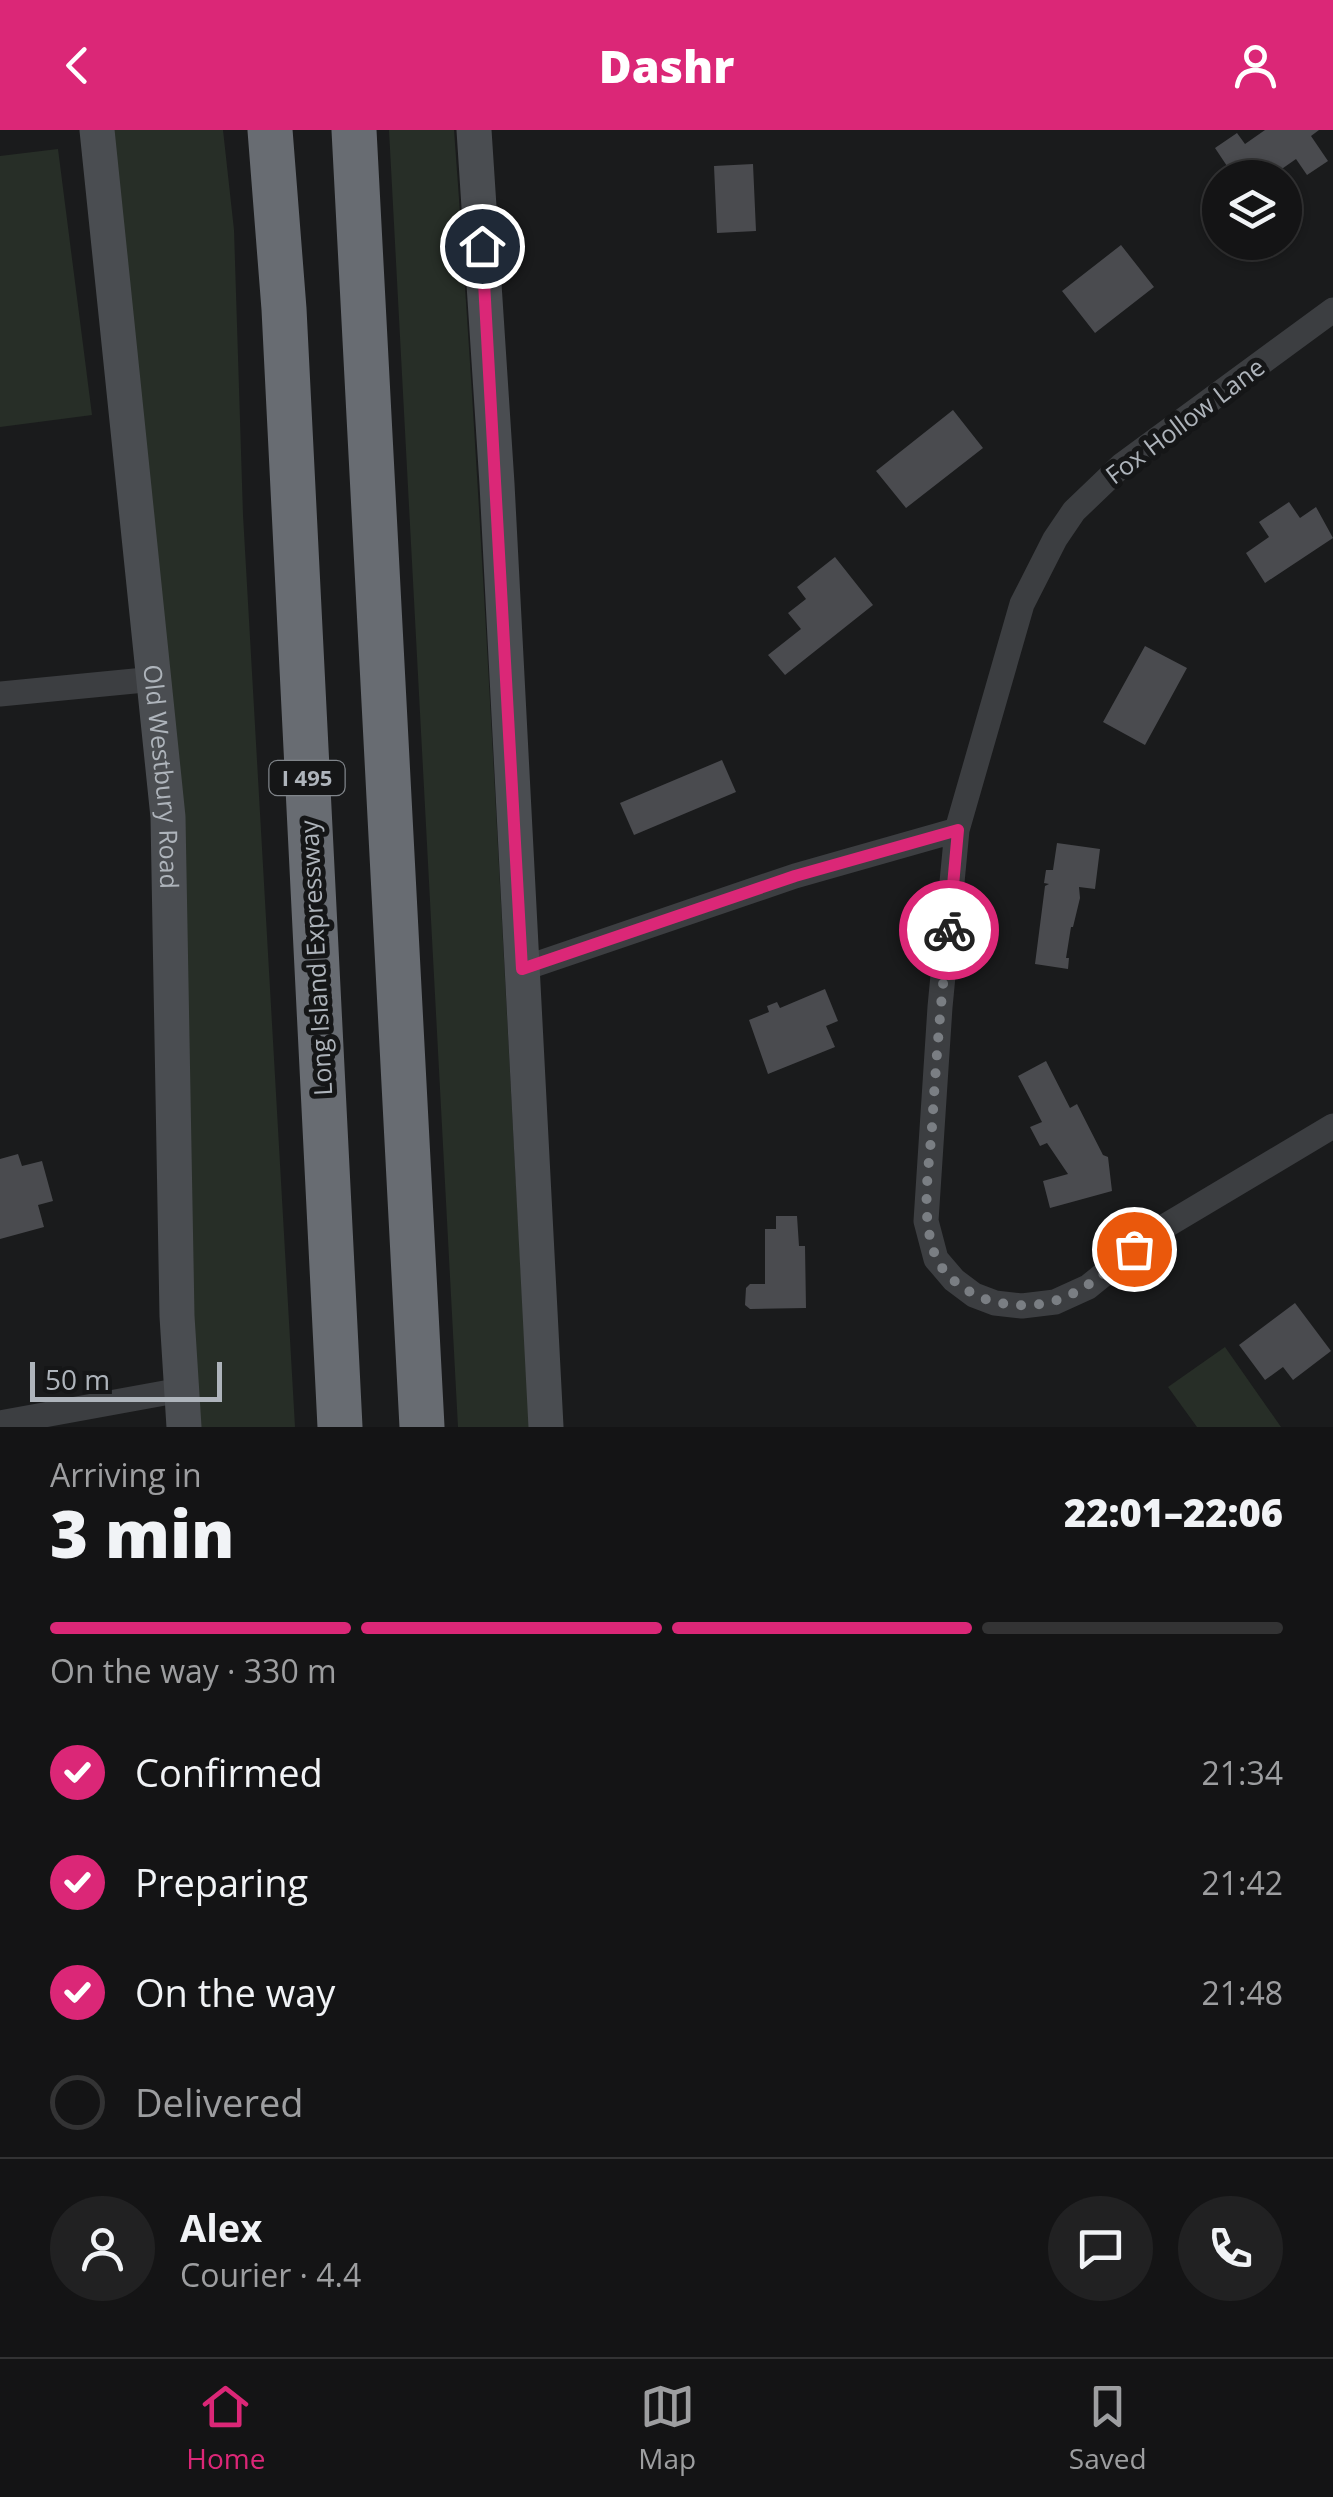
<!DOCTYPE html>
<html lang="en">
<head>
<meta charset="utf-8">
<style>
	body { margin:0; font-family:"Open Sans",sans-serif; background:#212122; color:#f1f3f6; height:100vh; display:flex; flex-direction:column; font-size:38px; white-space:nowrap }
	* { box-sizing:border-box; margin:0 }
	p { font-size:32px; color:#9d9ea0 }
	.icon { flex:none; width:55px; height:55px; fill:none; stroke:currentColor; stroke-width:2; stroke-linecap:round; stroke-linejoin:round }
	.map { position:relative; height:1297px; overflow:hidden }
	.details { display:flex; flex-direction:column; background:#141415; flex:1 }
	.details>* { flex:none }
	.fabs { position:absolute; left:1202px; top:30px; display:grid; gap:20px }
	.fabs a { display:grid; place-items:center; width:100px; height:100px; border-radius:50%; background:#141415; box-shadow:0 2px 8px #0004,0 0 0 2px #333334; font-size:50px }
	.scale { position:absolute; left:30px; bottom:25px; width:192px; box-sizing:border-box; padding-left:10px; border:5px solid #aeb4bb; border-top:0; font-size:28px; line-height:35px; white-space:nowrap; color:#aeb4bb; -webkit-text-stroke:8px #151617; paint-order:stroke }
	.pin { position:absolute; display:grid; place-items:center; width:85px; height:85px; color:#fff; margin:-42px; border:5px solid #fff; border-radius:50%; box-shadow:0 2px 10px #0007 }
	.courier { position:absolute; display:grid; place-items:center; width:100px; height:100px; margin:-50px; border:8px solid #db2777; border-radius:50%; background:#fff; color:#222; box-shadow:0 2px 12px #0007 }
	.summary em { font-style:normal; font-weight:800 }
	.summary div { display:flex; flex-direction:column-reverse }
	.summary { display:flex; align-items:center; justify-content:space-between; height:170px; padding:0 50px }
	h1 { font-size:65px; font-weight:800; line-height:75px }
	.bar { display:grid; grid-template-columns:repeat(4,1fr); gap:15px 10px; align-content:center; height:120px; padding:0 50px }
	.bar i { height:12px; border-radius:8px; background:#333334 }
	.bar .current { background:#db2777 }
	.bar p { grid-column:span 4 }
	.line { display:flex; align-items:center; gap:25px; padding:0 50px; border-top:2px solid #333334 }
	.line div { flex:1 }
	.round { display:grid; place-items:center; flex:none; width:105px; height:105px; border-radius:52px; background:#212122 }
	ol { padding:0 50px; list-style:none }
	li { display:flex; align-items:center; gap:30px; height:110px }
	li p { margin-inline-start:auto }
	li .icon { padding:10px; border-radius:50%; background:#db2777; color:#fff; stroke-width:4 }
	li:last-child { color:#9d9ea0 }
	li i { width:55px; height:55px; border:5px solid #333334; border-radius:50% }
	header { display:flex; justify-content:space-between; align-items:center; height:130px; padding:0 50px; background:#db2777; color:#fff; font-size:45px; font-weight:800 }
	.menu { display:flex; justify-content:space-around; align-items:center; height:140px; border-top:2px solid #333334; background:#141415; font-size:28px; color:#9d9ea0 }
	.menu a { display:grid; justify-items:center; gap:5px }
	.menu .current { color:#db2777 }
	.map>svg:first-child { display:block }
	.green { fill:#272e27 }
	.building { fill:#4a4b4f }
	.lines { fill:none; stroke-linecap:round; stroke-linejoin:round }
	.minor { stroke:#3c3e41; stroke-width:25 }
	.secondary { stroke:#4a4d51; stroke-width:35 }
	.motorway { stroke:#686c72; stroke-width:45 }
	.done { stroke:#7a7e83; stroke-width:10; stroke-dasharray:0 18 }
	.route { stroke:#db2777; stroke-width:12 }
	.labels { text-anchor:middle; stroke-width:10; stroke-linejoin:round; paint-order:stroke }
	.shield { fill:#151617; stroke:#80858a; stroke-width:2.5 }
	.shield-label { font-size:22px; font-weight:bold; fill:#aeb4bb }
	.street-label { font-size:25px; fill:#aeb4bb; stroke:#151617 }
</style>
</head>
<body>
<header><svg class="icon" aria-label="back" viewBox="0 0 24 24"><path d="M15 5l-7 7 7 7"/></svg>Dashr<svg class="icon" aria-label="person" viewBox="0 0 24 24"><circle cx="12" cy="8" r="4"/><path d="M4 21q1-7 8-7t8 7"/></svg></header>
<div class="map">
<svg width="1333" height="1297" viewBox="0 0 1333 1297">
	<rect width="100%" height="100%" fill="#1a1b1c"/>
	<path class="green" d="M112,0H223L234,100L243,385L295,1297H195Z
		M389,0H454C486,432 504,865 530,1297H458Z
		M58,19L92,285L0,297V26Z
		M1225,1217L1281,1297H1197L1168,1257Z"/>
	<path class="building" d="M1265,0H1319L1311,6L1328,31L1307,45L1296,29L1269,48H1235L1215,18L1237,3L1245,14Z
		M753,34L756,101L717,103L714,36Z
		M1121,115L1154,157L1095,203L1062,161Z
		M953,280L983,318L906,378L876,341Z
		M1289,372L1300,388L1316,377L1333,408L1265,453L1246,423L1269,407L1259,392Z
		M835,427L873,475L785,545L768,525L801,499L788,483L806,469L797,457Z
		M1145,516L1187,538L1145,615L1103,592Z
		M722,630L736,662L634,705L620,673Z
		M1057,713L1100,719L1095,759L1079,757L1080,768L1073,797H1071L1066,828H1069L1068,839L1035,834L1045,756L1049,754L1044,753L1046,740H1053Z
		M825,859L838,891L826,896L835,917L768,944L749,890L769,882L767,876L777,872L780,878Z
		M1046,931L1070,978L1077,974L1103,1025L1108,1027L1112,1061L1050,1078L1043,1051L1068,1044L1047,1013L1040,1016L1030,997L1042,992L1018,946Z
		M18,1024L22,1036L42,1031L53,1071L38,1075L44,1097L0,1109V1029Z
		M776,1086H797L799,1116H805L806,1178L750,1179L745,1175L746,1158L750,1154H765V1099H776Z
		M1295,1173L1331,1221L1293,1250L1283,1237L1265,1250L1239,1215Z"/>
	<g class="lines">
		<path class="minor" d="M1333,180L1122,335L1074,381L1055,409L1022,474L957,700L940,877L926,1091L936,1129L954,1150L974,1165L995,1173L1022,1176L1055,1172L1088,1157L1157,1101L1333,996
			M0,564L155,549
			M522,839L795,746L957,700
			M0,1293L181,1260"/>
		<g class="secondary">
			<path id="s1" d="M97,0L168,687L177,1186L184,1297"/>
			<path d="M474,0L497,354L546,1297"/>
		</g>
		<path class="motorway" d="M270,0L284,179L340,1297
			M354,0L422,1297"/>
	</g>
	<g class="lines">
		<path class="done" d="M949,800C941,866 936,931 932,997C929,1039 920,1084 935,1125C944,1149 975,1169 1000,1173C1059,1184 1092,1154 1134,1119"/>
		<path class="route" d="M482,116L522,839L795,746L958,700L949,800"/>
	</g>
	<g class="labels">
		<rect class="shield" x="269.5" y="631" width="75" height="34" rx="8"/>
		<g class="shield-label">
			<text x="307" y="656">I 495</text>
		</g>
		<g class="street-label">
			<text transform="translate(1185 291) rotate(-37)" y="9">Fox Hollow Lane</text>
			<text dy="9" stroke="none"><textPath href="#s1" startOffset="650">Old Westbury Road</textPath></text>
			<text transform="translate(316 828) rotate(-93)" y="9">Long Island Expressway</text>
		</g>
	</g>
</svg>
<div class="fabs">
<a><svg class="icon" aria-label="layers" viewBox="0 0 24 24"><path d="M12 4l9 5-9 5-9-5zM3 14l9 5 9-5"/></svg></a>
</div>
<div class="scale">50 m</div>
<div class="pin" style="left:1134px;top:1119px;background:#ea580c"><svg class="icon" aria-label="bag" viewBox="0 0 24 24"><path d="M5 8h14l-1 12H6zM9 8a3 3 0 0 1 6 0"/></svg></div>
<div class="pin" style="left:482px;top:116px;background:#1f2937"><svg class="icon" aria-label="home" viewBox="0 0 24 24"><path d="M3 11l9-7 9 7M6 9v11h12V9"/></svg></div>
<div class="courier" style="left:949px;top:800px"><svg class="icon" aria-label="bike" viewBox="0 0 24 24"><circle cx="6" cy="16" r="4"/><circle cx="18" cy="16" r="4"/><path d="M6 16l4-8h5l3 8M10 8l3 8H6M13 5h3"/></svg></div>
</div>
<section class="details">
<div class="summary"><div><h1>3 min</h1><p>Arriving in</p></div><em>22:01–22:06</em></div>
<div class="bar"><i class="current"></i><i class="current"></i><i class="current"></i><i></i><p>On the way · 330 m</p></div>
<ol>
<li><svg class="icon" aria-label="check" viewBox="0 0 24 24"><path d="M5 12l5 5 9-10"/></svg>Confirmed<p>21:34</p></li>
<li><svg class="icon" aria-label="check" viewBox="0 0 24 24"><path d="M5 12l5 5 9-10"/></svg>Preparing<p>21:42</p></li>
<li><svg class="icon" aria-label="check" viewBox="0 0 24 24"><path d="M5 12l5 5 9-10"/></svg>On the way<p>21:48</p></li>
<li><i></i>Delivered</li>
</ol>
<div class="line" style="height:180px"><a class="round"><svg class="icon" aria-label="person" viewBox="0 0 24 24"><circle cx="12" cy="8" r="4"/><path d="M4 21q1-7 8-7t8 7"/></svg></a><div><b>Alex</b><p>Courier · 4.4</p></div><a class="round"><svg class="icon" aria-label="chat" viewBox="0 0 24 24"><path d="M4 5h16v11H9l-5 4z"/></svg></a><a class="round"><svg class="icon" aria-label="phone" viewBox="0 0 24 24"><path d="M5 4h4l2 5-3 2q2 4 5 5l2-3 5 2v4C11 20 4 13 5 4z"/></svg></a></div>
</section>
<nav class="menu">
<a class="current"><svg class="icon" aria-label="home" viewBox="0 0 24 24"><path d="M3 11l9-7 9 7M6 9v11h12V9"/></svg>Home</a>
<a><svg class="icon" aria-label="map" viewBox="0 0 24 24"><path d="M3 6l6-2 6 2 6-2v14l-6 2-6-2-6 2zM9 4v14M15 6v14"/></svg>Map</a>
<a><svg class="icon" aria-label="saved" viewBox="0 0 24 24"><path d="M7 4h10v16l-5-4-5 4z"/></svg>Saved</a>
</nav>
</body>
</html>
